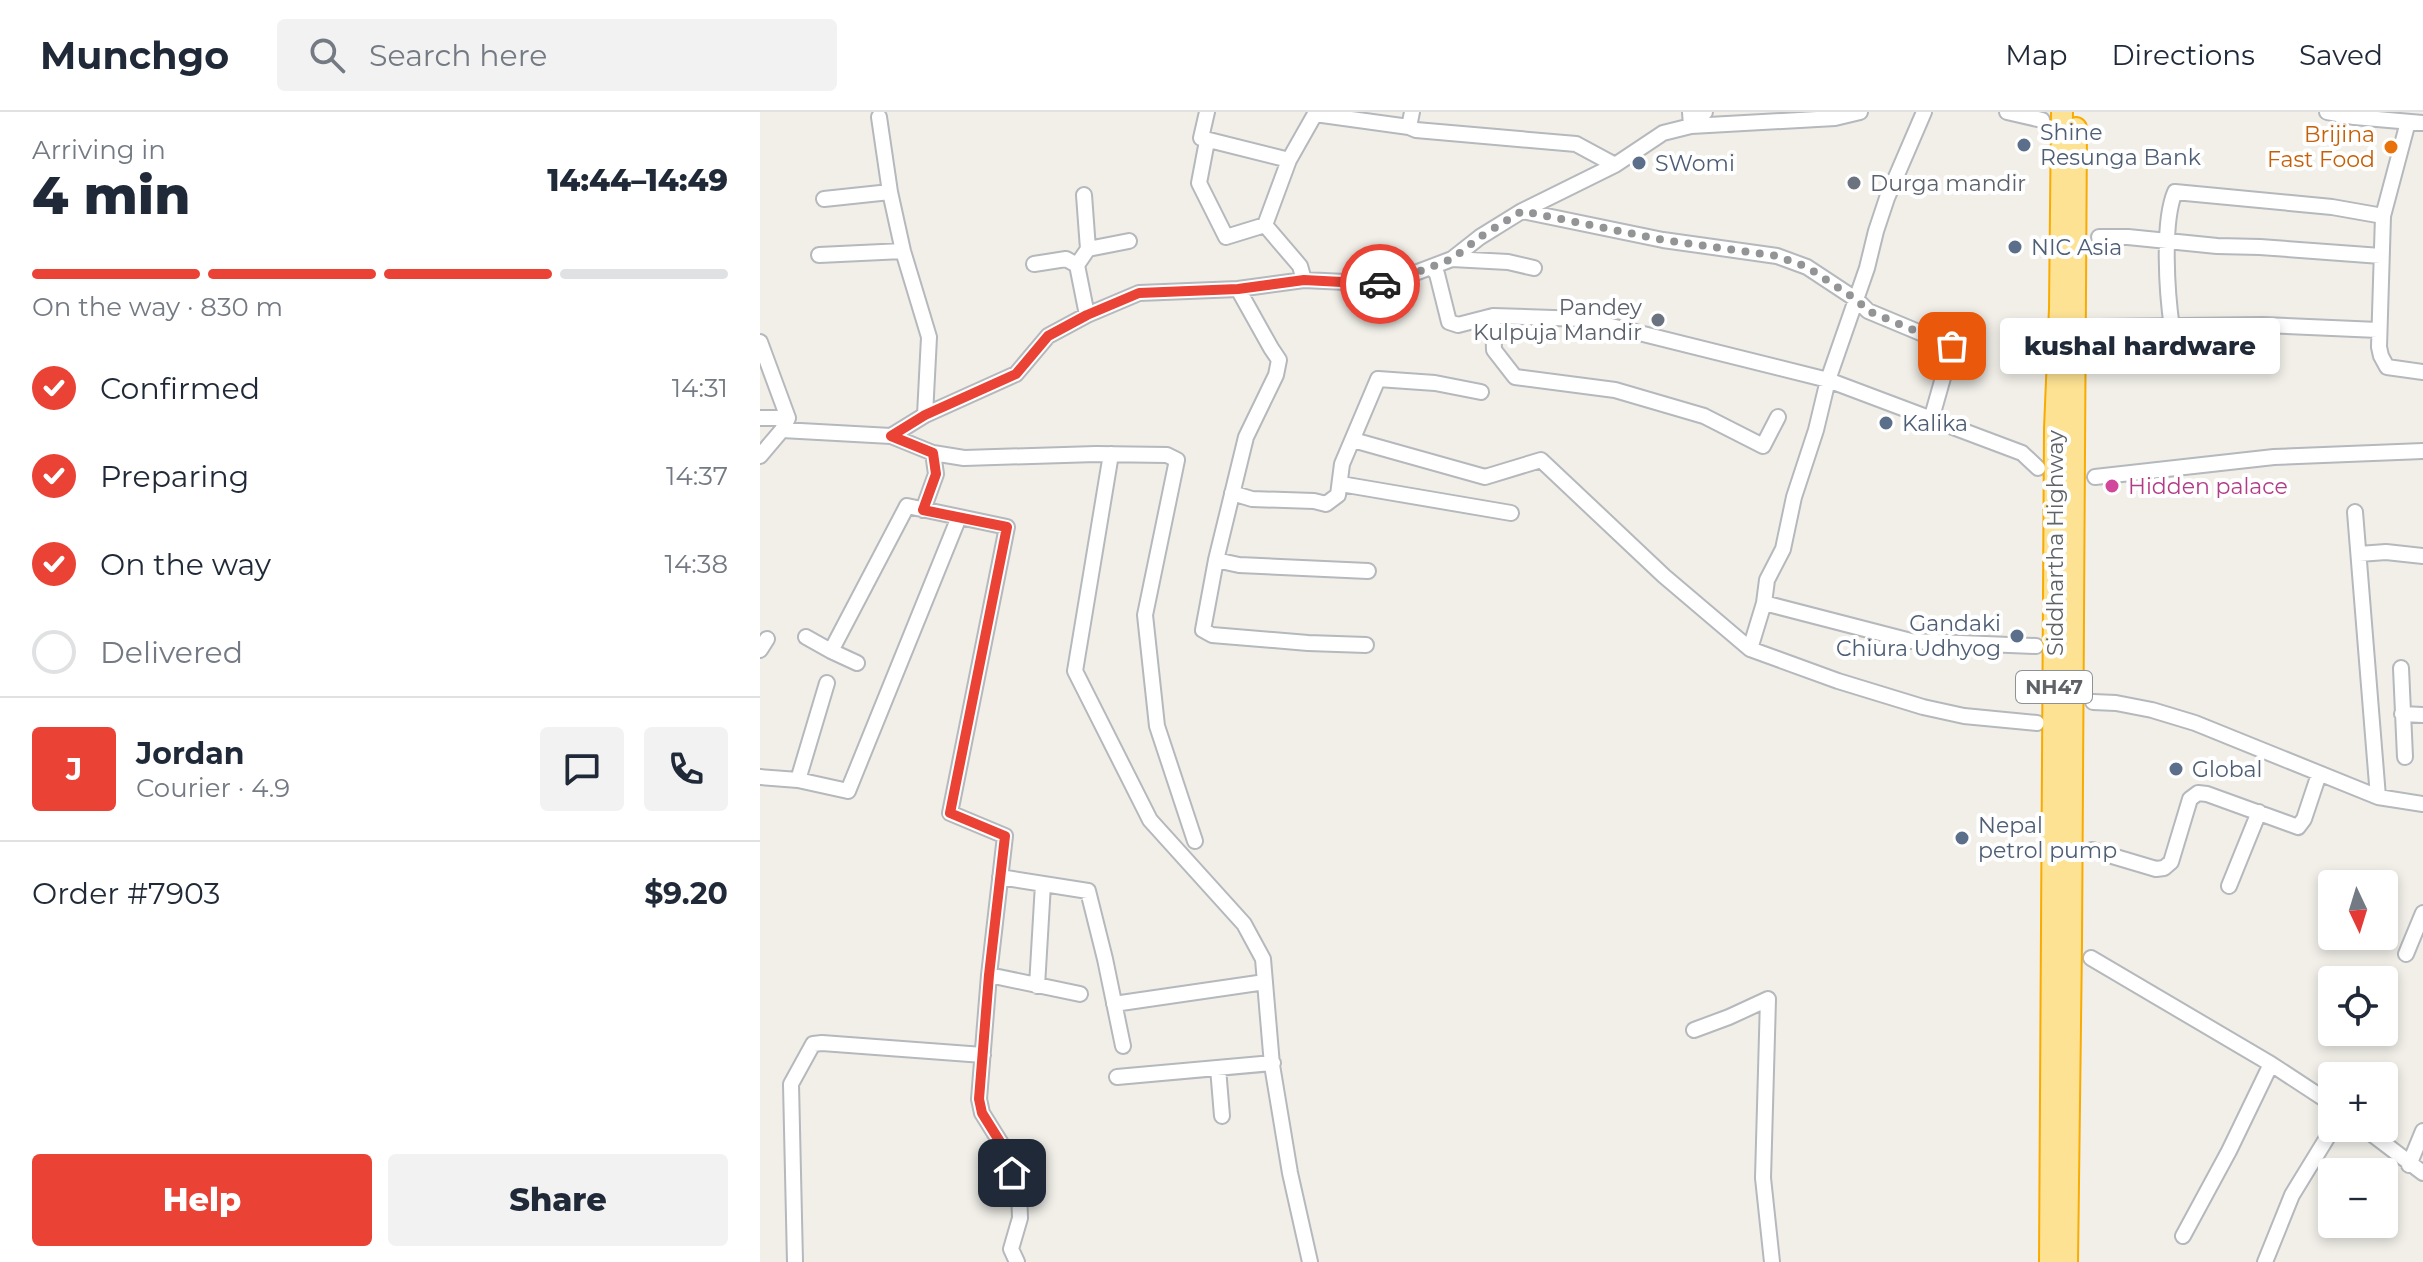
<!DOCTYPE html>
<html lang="en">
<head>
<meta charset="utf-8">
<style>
	body { margin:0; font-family:Montserrat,sans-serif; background:#f2f2f3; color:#1f2937; height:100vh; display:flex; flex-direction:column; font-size:30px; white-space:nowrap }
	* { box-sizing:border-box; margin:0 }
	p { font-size:26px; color:#747a83 }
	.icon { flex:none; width:44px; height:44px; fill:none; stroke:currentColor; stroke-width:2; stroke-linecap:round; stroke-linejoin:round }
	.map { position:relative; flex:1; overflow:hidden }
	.drawer { display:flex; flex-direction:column; background:#fff; width:760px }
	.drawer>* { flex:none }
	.needle { width:52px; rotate:176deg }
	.controls { position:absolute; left:1558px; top:758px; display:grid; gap:16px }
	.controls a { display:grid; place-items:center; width:80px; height:80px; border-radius:8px; background:#fff; box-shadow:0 4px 12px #0003; font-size:40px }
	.pin { position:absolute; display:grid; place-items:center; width:68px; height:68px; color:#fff; margin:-34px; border-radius:16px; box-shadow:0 4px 12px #0006 }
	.courier { position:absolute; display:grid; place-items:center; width:80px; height:80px; margin:-40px; border:6px solid #ea4335; border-radius:50%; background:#fff; color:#222; box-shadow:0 2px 10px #0007 }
	.bubble { position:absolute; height:56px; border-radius:8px; background:#fff; box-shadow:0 4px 12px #0003; font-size:26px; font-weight:800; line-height:56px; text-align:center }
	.summary em { font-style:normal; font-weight:800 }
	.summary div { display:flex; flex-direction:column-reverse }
	.summary { display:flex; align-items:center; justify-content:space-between; height:136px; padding:0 32px }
	h1 { font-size:52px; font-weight:800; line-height:60px }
	.bar { display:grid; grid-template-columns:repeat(4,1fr); gap:12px 8px; align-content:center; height:96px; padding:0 32px }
	.bar i { height:10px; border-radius:6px; background:#e0e1e3 }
	.bar .active { background:#ea4335 }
	.bar p { grid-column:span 4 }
	.line { display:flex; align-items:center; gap:20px; padding:0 32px; border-top:2px solid #e0e1e3 }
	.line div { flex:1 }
	.round { display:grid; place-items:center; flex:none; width:84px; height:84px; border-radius:8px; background:#f2f2f3 }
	ol { padding:0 32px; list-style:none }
	li { display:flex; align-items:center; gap:24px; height:88px }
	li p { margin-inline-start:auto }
	li .icon { padding:8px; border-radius:50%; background:#ea4335; color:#fff; stroke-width:4 }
	li:last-child { color:#747a83 }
	li i { width:44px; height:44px; border:4px solid #e0e1e3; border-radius:50% }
	.button { display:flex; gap:16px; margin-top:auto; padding:16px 32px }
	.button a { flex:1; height:92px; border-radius:8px; background:#ea4335; color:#fff; font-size:32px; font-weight:800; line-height:92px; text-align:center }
	.button a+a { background:#f2f2f3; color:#1f2937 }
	header { display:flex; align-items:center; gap:48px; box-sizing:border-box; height:112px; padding:0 40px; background:#fff; border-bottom:2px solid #e0e1e3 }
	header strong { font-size:38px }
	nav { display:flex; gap:44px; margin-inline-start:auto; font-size:28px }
	.search { width:560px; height:72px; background:#f2f2f3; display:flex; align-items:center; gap:20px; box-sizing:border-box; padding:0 28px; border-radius:8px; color:#747a83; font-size:30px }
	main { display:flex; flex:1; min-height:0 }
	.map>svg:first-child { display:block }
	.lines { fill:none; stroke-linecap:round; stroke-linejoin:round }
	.minor-casing { stroke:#b5b8bc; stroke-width:18 }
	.highway-casing { stroke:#f9ab00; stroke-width:24 }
	.minor { stroke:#fff; stroke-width:14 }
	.highway { stroke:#fde293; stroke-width:20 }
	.done { stroke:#929495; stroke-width:8; stroke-dasharray:0 14.4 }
	.route { stroke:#ea4335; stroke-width:10 }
	.service-dot { fill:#5c6f8a; stroke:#fff; stroke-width:3 }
	.food-dot { fill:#e8710a; stroke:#fff; stroke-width:3 }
	.worship-dot { fill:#6b7280; stroke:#fff; stroke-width:3 }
	.hotel-dot { fill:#d1479c; stroke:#fff; stroke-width:3 }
	.labels { text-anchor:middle; stroke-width:8; stroke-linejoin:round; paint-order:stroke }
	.shield { fill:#fff; stroke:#8f9295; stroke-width:2 }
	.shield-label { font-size:20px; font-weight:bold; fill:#5f6368 }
	.service-label { font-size:22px; fill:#4e5e75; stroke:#fff; text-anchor:start }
	.food-label { font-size:22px; fill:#c56008; stroke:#fff; text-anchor:end }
	.worship-label { font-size:22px; fill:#5b616d; stroke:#fff; text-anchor:start }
	.hotel-label { font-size:22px; fill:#b23c85; stroke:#fff; text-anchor:start }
	.street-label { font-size:22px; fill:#5f6368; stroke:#fff }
</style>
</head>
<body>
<header>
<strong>Munchgo</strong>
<div class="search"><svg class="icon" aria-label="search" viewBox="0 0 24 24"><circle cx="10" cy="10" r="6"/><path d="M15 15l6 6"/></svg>Search here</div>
<nav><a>Map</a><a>Directions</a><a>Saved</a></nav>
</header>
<main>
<section class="drawer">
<div class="summary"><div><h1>4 min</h1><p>Arriving in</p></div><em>14:44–14:49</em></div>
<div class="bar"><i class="active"></i><i class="active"></i><i class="active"></i><i></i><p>On the way · 830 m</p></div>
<ol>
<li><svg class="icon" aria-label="check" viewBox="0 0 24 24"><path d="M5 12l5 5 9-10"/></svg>Confirmed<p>14:31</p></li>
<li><svg class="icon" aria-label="check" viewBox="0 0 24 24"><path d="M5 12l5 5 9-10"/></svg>Preparing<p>14:37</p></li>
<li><svg class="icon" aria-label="check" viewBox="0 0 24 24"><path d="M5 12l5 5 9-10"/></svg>On the way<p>14:38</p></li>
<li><i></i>Delivered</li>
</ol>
<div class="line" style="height:144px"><b class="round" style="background:#ea4335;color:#fff">J</b><div><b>Jordan</b><p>Courier · 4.9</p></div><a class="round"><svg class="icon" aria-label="chat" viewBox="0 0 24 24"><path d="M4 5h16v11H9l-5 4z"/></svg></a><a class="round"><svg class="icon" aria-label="phone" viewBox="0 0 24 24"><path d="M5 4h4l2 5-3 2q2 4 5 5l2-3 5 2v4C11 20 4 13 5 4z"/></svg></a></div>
<div class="line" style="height:104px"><div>Order #7903</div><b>$9.20</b></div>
<div class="button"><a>Help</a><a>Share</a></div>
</section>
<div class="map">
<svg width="1663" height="1150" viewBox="0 0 1663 1150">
	<rect width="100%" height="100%" fill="#f1efe8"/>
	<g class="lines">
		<g class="minor-casing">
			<path id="minor" d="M447,0L441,26L529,48
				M652,0L649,15L656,18L816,32L855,53
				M930,0L931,14L1075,6L1100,0
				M1247,0L1282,8
				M1567,0L1594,5L1663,11
				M119,5L130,80L143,139L169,225L165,303
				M1648,10L1623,104L1619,235L1621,244L1627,255L1663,260
				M447,29L439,71L466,125L505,113
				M324,83L328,137L317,153L327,203
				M64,87L130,80
				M762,99L903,128L1017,144L1047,155L1097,188L1108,199L1192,234L1171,308
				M1339,125H1368L1457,134L1500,135L1621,144
				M328,137L369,129
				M59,143L143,139
				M692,147L748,150L774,156
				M274,152L306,147L317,153
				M671,155L677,162L689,210L698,213L733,204L823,207L1068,268L1262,341L1278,356
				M544,168L540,154L505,113L529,48L555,2L649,15
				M478,177L511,236L519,248L516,263L486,325L456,448L443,518L452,523L548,531L606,533
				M733,204L734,238L755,265L855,278L944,304L1003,334L1018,305
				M1339,215L1503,213L1618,218
				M1412,216C1407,182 1402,110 1415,80L1572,95L1623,104
				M0,230L28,306L22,318
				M0,306H28
				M131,324L165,303L256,262L288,224L327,203L379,181L478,177L544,168L626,172L692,147L720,125L762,99L855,53L903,21L931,14L945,0
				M593,328L725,365L781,348L904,464L990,537L1078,569L1163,595L1204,604L1277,611
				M351,342L315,559L390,708L484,812L503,847L512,953L530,1061L550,1150
				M0,344L22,318L131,324L173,341L204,346L336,342L407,343L417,348L385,503L397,614L435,729
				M1335,365L1514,345L1663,339
				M581,372L751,401
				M472,381L492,387L554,389L566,392L578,383L582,352L618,267L675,271L721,280
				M163,398L176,362L173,341
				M1595,400L1618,685
				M1599,442L1626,440L1663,444
				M456,448L479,453L608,459
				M1004,491L1151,529L1276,534
				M46,525L71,539L147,394L247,415L190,701L245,724L229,863L219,987L222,1001L242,1033L259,1077L260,1106L251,1137L257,1150
				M990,537L1004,491L1007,468L1023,437L1034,385L1056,318L1068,268L1107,156L1116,119L1127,86L1164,0
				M0,538L7,527
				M71,539L97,551
				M1641,556L1645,645
				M67,571L38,668L88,679L199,405
				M1333,590L1356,591L1392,598L1435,611L1618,685L1663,692
				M1642,602L1663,603
				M0,665L38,668
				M1332,738L1396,757L1404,756L1411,750L1430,687L1438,681L1447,682L1538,715L1544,707L1559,662
				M240,765L328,779L345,847L363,934
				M1469,774L1499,700
				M1646,842L1663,801
				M1331,846L1511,952L1572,992
				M229,863L320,882
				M277,874L283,772
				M354,892L505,870
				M934,918L969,905L1008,887L1003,1066L1012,1150
				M458,956L462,1004
				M357,965L513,951
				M1604,1016L1663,1061
				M1649,1053L1663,1019
				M1423,1124L1469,1039L1511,952
				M35,1150L31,972L53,932L62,931L223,943
				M1505,1150L1532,1083L1573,1016"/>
		</g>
		<g class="highway-casing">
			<path id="highway" d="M1290,1150L1295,317L1300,196L1302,0
				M1307,1150L1311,832L1316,16"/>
		</g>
		<use href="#minor" class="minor"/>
		<use href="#highway" class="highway"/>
	</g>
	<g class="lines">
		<path class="done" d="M620,172H626L692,147L720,125L762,99L903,128L1017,144L1047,155L1097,188L1108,199L1192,234"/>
		<path class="route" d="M252,1061L242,1033L222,1001L219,987L229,863L245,724L190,701L247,415L163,398L176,362L173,341L131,324L165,303L256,262L288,224L327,203L379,181L478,177L544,168L620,172"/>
	</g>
	<g class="service-dot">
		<circle cx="1264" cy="33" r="8"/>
		<circle cx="879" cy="51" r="8"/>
		<circle cx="1255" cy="135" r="8"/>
		<circle cx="1126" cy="311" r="8"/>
		<circle cx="1257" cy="524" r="8"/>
		<circle cx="1416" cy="657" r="8"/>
		<circle cx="1202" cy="726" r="8"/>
	</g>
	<circle class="food-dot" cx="1631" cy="35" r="8"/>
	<g class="worship-dot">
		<circle cx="1094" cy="71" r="8"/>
		<circle cx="898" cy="208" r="8"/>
	</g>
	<circle class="hotel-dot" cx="1352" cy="374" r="8"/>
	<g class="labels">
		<rect class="shield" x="1256" y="559" width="76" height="32" rx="6"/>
		<g class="shield-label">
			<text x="1294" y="582">NH47</text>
		</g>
		<g class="service-label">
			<text x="1280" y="28">Shine<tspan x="1280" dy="25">Resunga Bank</tspan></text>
			<text x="895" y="59">SWomi</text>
			<text x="1271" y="143">NIC Asia</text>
			<text x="1142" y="319">Kalika</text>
			<text x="1241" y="519" text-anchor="end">Gandaki<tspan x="1241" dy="25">Chiura Udhyog</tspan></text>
			<text x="1432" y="665">Global</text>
			<text x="1218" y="721">Nepal<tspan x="1218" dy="25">petrol pump</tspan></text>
		</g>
		<g class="food-label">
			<text x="1615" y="30">Brijina<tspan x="1615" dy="25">Fast Food</tspan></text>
		</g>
		<g class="worship-label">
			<text x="1110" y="79">Durga mandir</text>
			<text x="882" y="203" text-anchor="end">Pandey<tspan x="882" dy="25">Kulpuja Mandir</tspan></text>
		</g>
		<g class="hotel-label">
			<text x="1368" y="382">Hidden palace</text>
		</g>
		<g class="street-label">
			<text transform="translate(1295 431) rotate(-90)" y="8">Siddhartha Highway</text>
		</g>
	</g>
</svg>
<div class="controls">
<a><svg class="needle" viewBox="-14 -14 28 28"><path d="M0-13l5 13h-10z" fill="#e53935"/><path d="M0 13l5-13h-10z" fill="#747a83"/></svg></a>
<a><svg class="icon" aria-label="locate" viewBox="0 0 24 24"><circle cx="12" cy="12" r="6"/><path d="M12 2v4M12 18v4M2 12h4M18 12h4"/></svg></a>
<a>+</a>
<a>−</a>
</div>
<div class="pin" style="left:1192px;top:234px;background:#ea580c"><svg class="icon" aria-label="bag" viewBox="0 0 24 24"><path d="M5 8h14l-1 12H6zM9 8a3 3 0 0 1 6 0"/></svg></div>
<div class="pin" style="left:252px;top:1061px;background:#1f2937"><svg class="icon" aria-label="home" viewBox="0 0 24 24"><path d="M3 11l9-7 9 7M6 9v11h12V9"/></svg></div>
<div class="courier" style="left:620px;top:172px"><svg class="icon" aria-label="car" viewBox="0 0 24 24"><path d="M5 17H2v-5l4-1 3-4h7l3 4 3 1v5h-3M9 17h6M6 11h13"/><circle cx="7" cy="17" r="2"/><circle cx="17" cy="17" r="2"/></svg></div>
<div class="bubble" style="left:1240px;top:206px;width:280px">kushal hardware</div>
</div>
</main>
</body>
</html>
